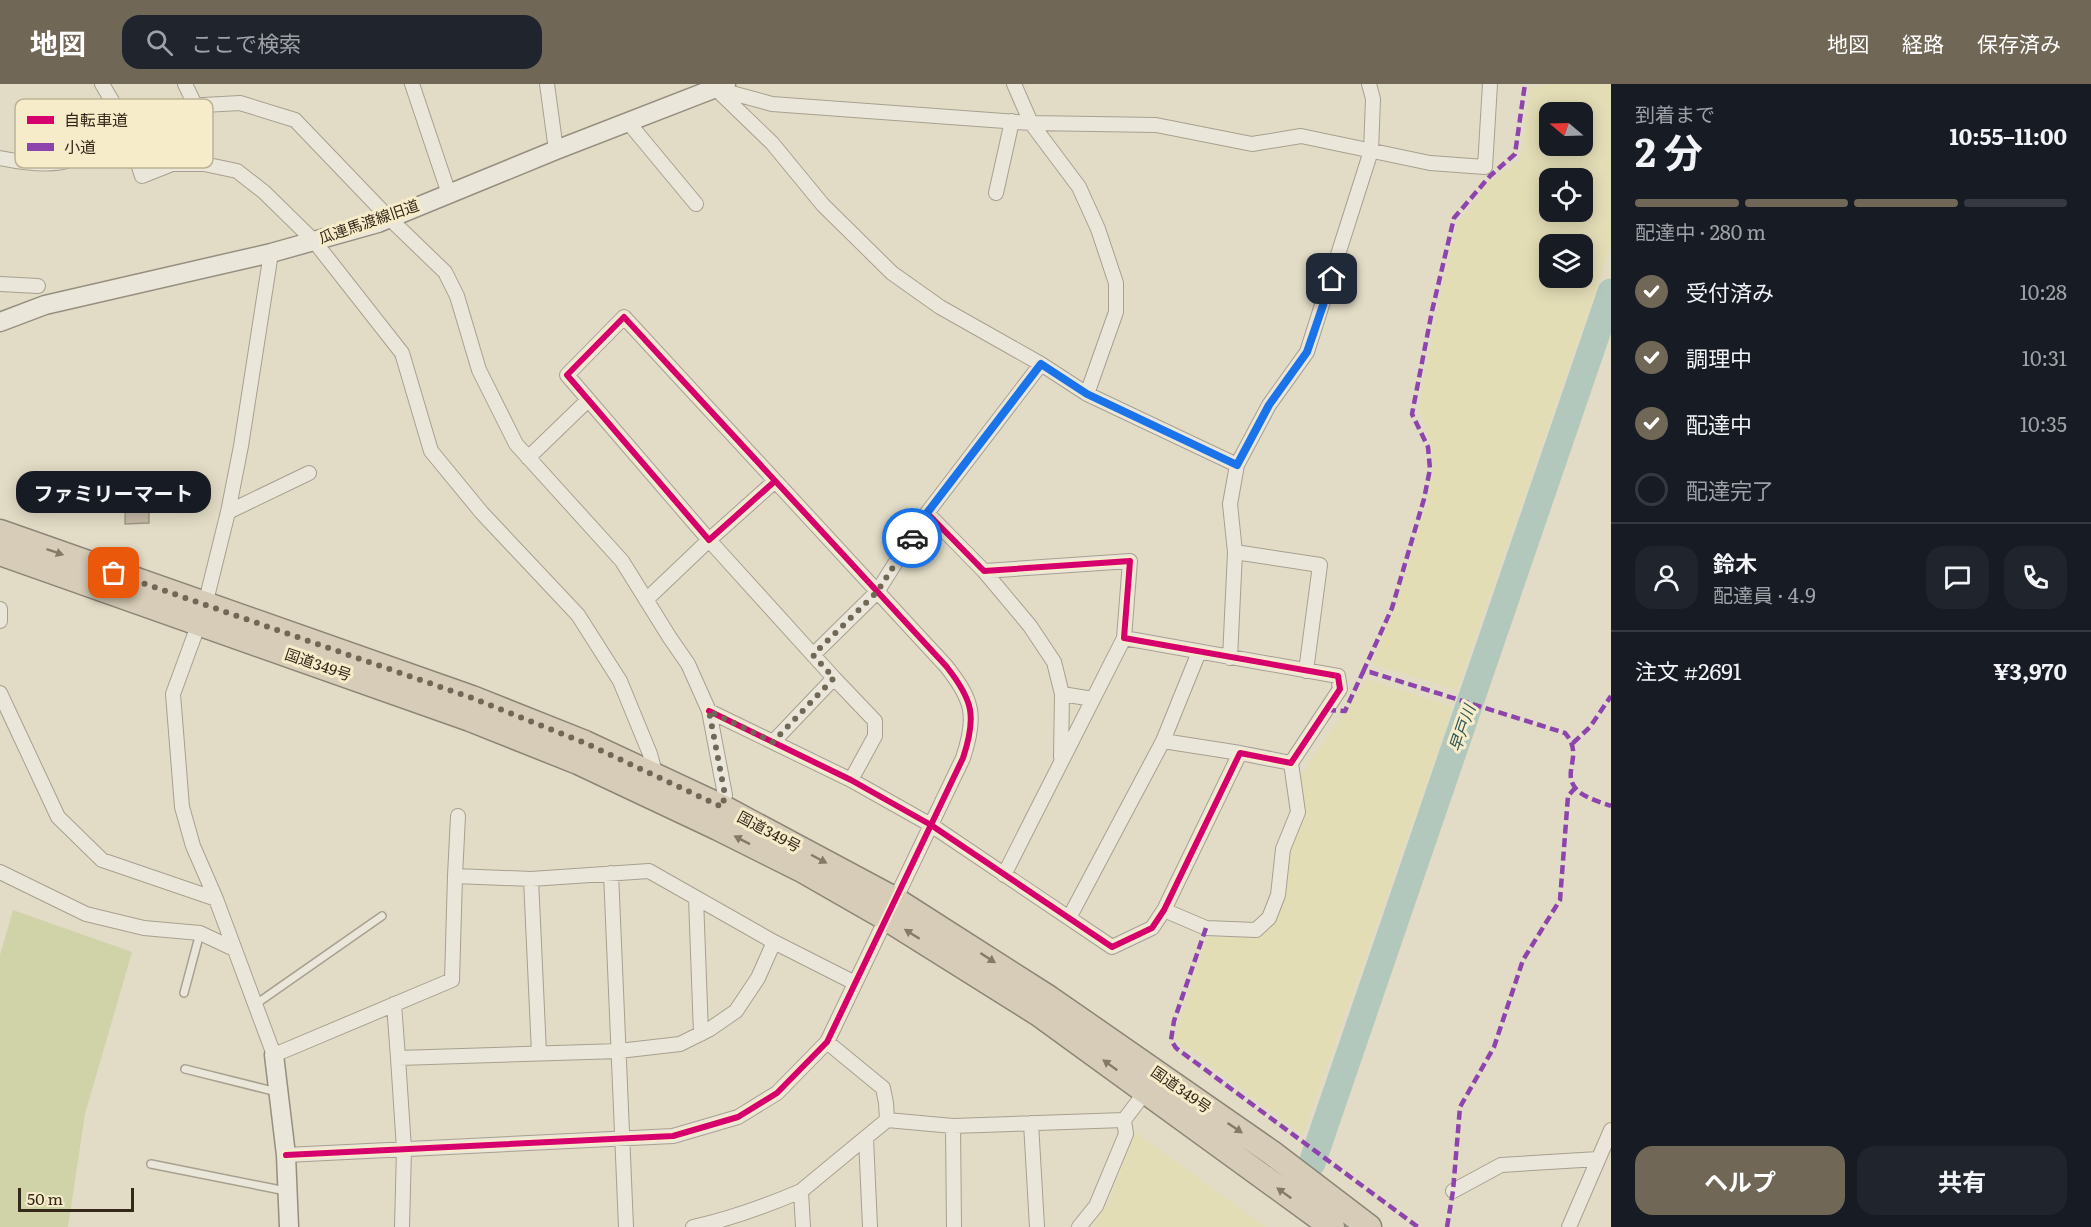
<!DOCTYPE html>
<html lang="ja">
<head>
<meta charset="utf-8">
<style>
	body { margin:0; font-family:Literata,"Noto Sans JP",serif; background:#20242c; color:#f1f3f6; height:100vh; display:flex; flex-direction:column; font-size:22px; white-space:nowrap }
	* { box-sizing:border-box; margin:0 }
	p { font-size:20px; color:#9ea1a6 }
	.icon { flex:none; width:33px; height:33px; fill:none; stroke:currentColor; stroke-width:2; stroke-linecap:round; stroke-linejoin:round }
	.map { position:relative; flex:1; overflow:hidden }
	.panel { display:flex; flex-direction:column; background:#171b24; width:480px }
	.panel>* { flex:none }
	.needle { width:39px; rotate:289deg }
	.buttons { position:absolute; left:1539px; top:18px; display:grid; gap:12px }
	.buttons a { display:grid; place-items:center; width:54px; height:54px; border-radius:12px; background:#171b24; box-shadow:0 3px 15px #0003; font-size:30px }
	.scale { position:absolute; left:18px; bottom:15px; width:116px; box-sizing:border-box; padding-left:6px; border:3px solid #34281a; border-top:0; font-size:16px; line-height:21px; white-space:nowrap; color:#34281a; -webkit-text-stroke:4px #f6ecca; paint-order:stroke }
	.pin { position:absolute; display:grid; place-items:center; width:51px; height:51px; color:#fff; margin:-26px; border-radius:12px; box-shadow:0 3px 9px #0006 }
	.courier { position:absolute; display:grid; place-items:center; width:60px; height:60px; margin:-30px; border:4px solid #1a73e8; border-radius:50%; background:#fff; color:#222; box-shadow:0 2px 8px #0007 }
	.bubble { position:absolute; height:42px; border-radius:18px; background:#171b24; box-shadow:0 3px 15px #0003; font-size:20px; font-weight:700; line-height:42px; text-align:center }
	.head em { font-style:normal; font-weight:700 }
	.head div { display:flex; flex-direction:column-reverse }
	.head { display:flex; align-items:center; justify-content:space-between; height:102px; padding:0 24px }
	h1 { font-size:39px; font-weight:700; line-height:45px }
	.bar { display:grid; grid-template-columns:repeat(4,1fr); gap:9px 6px; align-content:center; height:72px; padding:0 24px }
	.bar i { height:8px; border-radius:4px; background:#363941 }
	.bar .active { background:#716756 }
	.bar p { grid-column:span 4 }
	.line { display:flex; align-items:center; gap:15px; padding:0 24px; border-top:2px solid #363941 }
	.line div { flex:1 }
	.round { display:grid; place-items:center; flex:none; width:63px; height:63px; border-radius:18px; background:#20242c }
	ol { padding:0 24px; list-style:none }
	li { display:flex; align-items:center; gap:18px; height:66px }
	li p { margin-inline-start:auto }
	li .icon { padding:6px; border-radius:50%; background:#716756; color:#fff; stroke-width:4 }
	li:last-child { color:#9ea1a6 }
	li i { width:33px; height:33px; border:3px solid #363941; border-radius:50% }
	.cta { display:flex; gap:12px; margin-top:auto; padding:12px 24px }
	.cta a { flex:1; height:69px; border-radius:18px; background:#716756; color:#fff; font-size:24px; font-weight:700; line-height:69px; text-align:center }
	.cta a+a { background:#20242c; color:#f1f3f6 }
	header { display:flex; align-items:center; gap:36px; box-sizing:border-box; height:84px; padding:0 30px; background:#716756; color:#fff }
	header strong { font-size:28px }
	nav { display:flex; gap:33px; margin-inline-start:auto; font-size:21px }
	.search { width:420px; height:54px; background:#20242c; display:flex; align-items:center; gap:15px; box-sizing:border-box; padding:0 21px; border-radius:18px; color:#9ea1a6; font-size:22px }
	main { display:flex; flex:1; min-height:0 }
	.map>svg:first-child { display:block }
	.farmland { fill:#e3ddb6; fill-rule:evenodd }
	.green { fill:#d0d3a8 }
	.lines { fill:none; stroke-linecap:round; stroke-linejoin:round }
	.river { stroke:#b3c8bc; stroke-width:27 }
	.building { fill:#c6baa7; stroke:#a29786; stroke-width:1.5 }
	.lane-casing { stroke:#a7a090; stroke-width:10 }
	.street-casing { stroke:#a7a090; stroke-width:16 }
	.secondary-casing { stroke:#968f80; stroke-width:21 }
	.highway-casing { stroke:#8c8577; stroke-width:27 }
	.lane { stroke:#eae6d9; stroke-width:7 }
	.street { stroke:#eae6d9; stroke-width:14 }
	.secondary { stroke:#eae6d9; stroke-width:18 }
	.highway { stroke:#d6ccb7; stroke-width:24 }
	.quiet { stroke:#8e44ad; stroke-width:4.5; stroke-dasharray:9 4.5; stroke-linecap:butt }
	.cycleway-casing { stroke:#f6ecca; stroke-width:10 }
	.cycleway { stroke:#d6006c; stroke-width:6 }
	.oneway { fill:#857a68 }
	.done { stroke:#716756; stroke-width:6; stroke-dasharray:0 10.8 }
	.route { stroke:#1a73e8; stroke-width:8 }
	.labels { text-anchor:middle; stroke-width:6; stroke-linejoin:round; paint-order:stroke }
	.street-label { font-size:15px; fill:#34281a; stroke:#f6ecca }
	.water-label { font-size:16px; font-style:italic; fill:#285454; stroke:#f6ecca }
	.key { fill:#f6ecca; stroke:#bcb195; stroke-width:1.5 }
	.key-label { font-size:16px; fill:#34281a }
</style>
</head>
<body>
<header>
<strong>地図</strong>
<div class="search"><svg class="icon" aria-label="search" viewBox="0 0 24 24"><circle cx="10" cy="10" r="6"/><path d="M15 15l6 6"/></svg>ここで検索</div>
<nav><a>地図</a><a>経路</a><a>保存済み</a></nav>
</header>
<main>
<div class="map">
<svg width="1611" height="1143" viewBox="0 0 1611 1143">
	<rect width="100%" height="100%" fill="#e2dcc6"/>
	<path class="farmland" d="M1548,0H1611V162L1457,606L1372,580L1392,530L1425,425L1434,382L1431,359L1419,324L1439,216L1457,138L1462,134L1488,98L1519,76L1523,61L1530,4ZM1550,28H1582V62H1550ZM1550,94H1582V128H1550ZM1550,160H1582V194H1550Z
		M1367,595L1453,623L1303,1051L1174,954L1207,854L1257,851L1274,836L1286,814V765L1296,698Z
		M1135,1048L1266,1143H1093L1109,1117Z"/>
	<path class="green" d="M13,826L132,868L85,1030L68,1143H0V871Z"/>
	<g class="lines">
		<path class="river" d="M1312,1079L1611,208"/>
	</g>
	<path class="building" d="M126,391L148,392L149,439L125,440Z"/>
	<g class="lines">
		<g class="lane-casing">
			<path id="lane" d="M184,909L200,849
				M256,920L382,832
				M185,985L277,1008
				M151,1080L286,1107"/>
		</g>
		<g class="street-casing">
			<path id="street" d="M102,0L125,39L167,23L240,19L295,36L389,134L445,188L457,212L479,286L516,360L622,477L670,554L688,580L709,627L725,711L722,723
				M185,0L195,21
				M412,0L449,110
				M547,0L556,66
				M715,4L772,59L823,121L892,189L940,223L1041,280L1087,310L1237,381
				M717,5L772,20L1031,39L1014,0
				M628,38L696,120
				M1031,39L1156,41L1252,60L1301,52L1430,79L1485,83L1490,0
				M1031,39L1079,103L1098,145L1116,199V228L1087,310
				M0,74C20,78 51,83 70,76C86,70 112,51 125,39L142,92L172,80H204L237,87L264,108L314,157L402,269L431,367L482,429L578,531L620,597L650,670L656,692
				M996,109L1012,37
				M0,200L38,202
				M528,374L588,316
				M228,428L309,389
				M1235,468L1320,481L1306,587
				M984,487L1030,542L1054,578L1062,610L1061,673
				M646,516L709,456L834,594
				M205,521L228,428L241,362L271,169
				M0,525V537
				M199,539L173,610L182,723L193,762L216,815L274,971L452,896L455,792L531,795L649,787L774,858L855,899
				M813,571L877,508L927,429L1041,280
				M1230,574L1235,468L1230,420L1237,381L1269,321L1307,268L1371,67L1373,15L1369,0
				M0,609L58,733L102,776L216,815
				M1062,610L1093,615
				M709,627L851,696L931,741L1112,863L1152,844L1164,826L1240,669L1291,679L1340,605L1338,592L1124,554L1130,477L984,487L927,429
				M1163,657L1240,669
				M773,658L834,594L875,637V652L851,696
				M0,788L86,830L144,844L200,849L234,865
				M611,789L626,1143
				M1004,791L1124,554
				M455,792L458,732
				M531,795L539,969
				M696,814L701,950
				M1164,826L1206,844L1256,846L1269,834L1278,811L1283,765L1298,728L1291,679
				M1069,834L1163,657L1199,568
				M394,920L398,974
				M827,958L883,1004L886,1019L887,1036L953,1042L1124,1036
				M1031,1039L1037,1143
				M953,1042L954,1143
				M866,1054L870,1143
				M286,1071L673,1052L738,1033L777,1009L827,958L963,674C977,632 973,616 946,582L624,233L567,291L709,456L775,397
				M1453,1107L1501,1081L1598,1075
				M402,1143L404,1065L398,974L619,967L680,960L710,945L736,927L758,894L774,858
				M693,1143C731,1135 766,1122 801,1107
				M803,1143L801,1107L887,1036
				M1079,1143L1096,1122L1126,1050L1124,1036L1146,1007
				M1569,1143L1611,1046"/>
		</g>
		<g class="secondary-casing">
			<path id="secondary" d="M0,238L45,221L271,169L378,139L556,66L726,0
				M274,971L286,1071L289,1143"/>
		</g>
		<g class="highway-casing">
			<path id="highway" d="M0,448L472,614L585,659L722,723L894,815L1049,914L1272,1069L1369,1143
				M0,469L470,635L578,678L718,744L804,787L886,834L1039,930L1332,1143"/>
		</g>
		<use href="#lane" class="lane"/>
		<use href="#street" class="street"/>
		<use href="#secondary" class="secondary"/>
		<use href="#highway" class="highway"/>
		<path class="quiet" d="M1363,588L1392,524L1424,415L1430,385L1428,363L1412,330L1432,227L1454,134L1490,92L1515,70L1525,0
			M1327,626L1345,627L1363,588H1370L1565,649C1585,672 1560,688 1577,706C1585,714 1600,718 1611,722
			M1573,659L1590,643L1611,612
			M1206,844L1174,937L1171,956L1176,964L1418,1143
			M1447,1143L1453,1107L1460,1023L1494,963L1523,876L1560,816L1568,712L1575,704"/>
		<g class="cycleway-casing">
			<path id="cycleway" d="M709,627L851,696L931,741L1112,863L1152,844L1164,826L1240,669L1291,679L1340,605L1338,592L1124,554L1130,477L984,487L927,429
				M286,1071L673,1052L738,1033L777,1009L827,958L963,674C977,632 973,616 946,582L624,233L567,291L709,456L775,397"/>
		</g>
		<use href="#cycleway" class="cycleway"/>
	</g>
	<defs><path id="oneway-solid" d="M-6-.8H1V-3.2L6.5 0L1 3.2V.8H-6Z" transform="scale(1.5)"/></defs>
	<g class="oneway">
		<use href="#oneway-solid" transform="translate(55 468) rotate(19)"/>
		<use href="#oneway-solid" transform="translate(742 756) rotate(-153)"/>
		<use href="#oneway-solid" transform="translate(819 775) rotate(28)"/>
		<use href="#oneway-solid" transform="translate(912 850) rotate(-148)"/>
		<use href="#oneway-solid" transform="translate(988 874) rotate(33)"/>
		<use href="#oneway-solid" transform="translate(1110 981) rotate(-144)"/>
		<use href="#oneway-solid" transform="translate(1235 1044) rotate(34)"/>
		<use href="#oneway-solid" transform="translate(1284 1109) rotate(-144)"/>
	</g>
	<g class="lines">
		<path class="done" d="M114,489L472,614L585,659L722,723L725,711L709,627L773,658L834,594L813,571L877,508L912,454"/>
		<path class="route" d="M912,454L927,429L1041,280L1087,310L1237,381L1269,321L1307,268L1332,195"/>
	</g>
	<g class="labels">
		<g class="street-label">
			<text transform="translate(369 138) rotate(-19)" y="5">瓜連馬渡線旧道</text>
			<text transform="translate(318 581) rotate(19)" y="5">国道349号</text>
			<text transform="translate(769 748) rotate(28)" y="5">国道349号</text>
			<text transform="translate(1181 1006) rotate(35)" y="5">国道349号</text>
		</g>
		<g class="water-label">
			<text transform="translate(1462 644) rotate(-71)" y="6">早戸川</text>
		</g>
	</g>
	<rect x="15" y="15" width="198" height="69" rx="9" class="key"/>
	<rect x="27" y="32" width="27" height="8" fill="#d6006c"/>
	<rect x="27" y="59" width="27" height="8" fill="#8e44ad"/>
	<g class="key-label">
		<text x="64" y="42">自転車道</text>
		<text x="64" y="69">小道</text>
	</g>
</svg>
<div class="buttons">
<a><svg class="needle" viewBox="-14 -14 28 28"><path d="M0-13l5 13h-10z" fill="#e53935"/><path d="M0 13l5-13h-10z" fill="#9ea1a6"/></svg></a>
<a><svg class="icon" aria-label="locate" viewBox="0 0 24 24"><circle cx="12" cy="12" r="6"/><path d="M12 2v4M12 18v4M2 12h4M18 12h4"/></svg></a>
<a><svg class="icon" aria-label="layers" viewBox="0 0 24 24"><path d="M12 4l9 5-9 5-9-5zM3 14l9 5 9-5"/></svg></a>
</div>
<div class="scale">50 m</div>
<div class="pin" style="left:114px;top:489px;background:#ea580c"><svg class="icon" aria-label="bag" viewBox="0 0 24 24"><path d="M5 8h14l-1 12H6zM9 8a3 3 0 0 1 6 0"/></svg></div>
<div class="pin" style="left:1332px;top:195px;background:#1f2937"><svg class="icon" aria-label="home" viewBox="0 0 24 24"><path d="M3 11l9-7 9 7M6 9v11h12V9"/></svg></div>
<div class="courier" style="left:912px;top:454px"><svg class="icon" aria-label="car" viewBox="0 0 24 24"><path d="M5 17H2v-5l4-1 3-4h7l3 4 3 1v5h-3M9 17h6M6 11h13"/><circle cx="7" cy="17" r="2"/><circle cx="17" cy="17" r="2"/></svg></div>
<div class="bubble" style="left:16px;top:387px;width:195px">ファミリーマート</div>
</div>
<section class="panel">
<div class="head"><div><h1>2 分</h1><p>到着まで</p></div><em>10:55–11:00</em></div>
<div class="bar"><i class="active"></i><i class="active"></i><i class="active"></i><i></i><p>配達中 · 280 m</p></div>
<ol>
<li><svg class="icon" aria-label="check" viewBox="0 0 24 24"><path d="M5 12l5 5 9-10"/></svg>受付済み<p>10:28</p></li>
<li><svg class="icon" aria-label="check" viewBox="0 0 24 24"><path d="M5 12l5 5 9-10"/></svg>調理中<p>10:31</p></li>
<li><svg class="icon" aria-label="check" viewBox="0 0 24 24"><path d="M5 12l5 5 9-10"/></svg>配達中<p>10:35</p></li>
<li><i></i>配達完了</li>
</ol>
<div class="line" style="height:108px"><a class="round"><svg class="icon" aria-label="person" viewBox="0 0 24 24"><circle cx="12" cy="8" r="4"/><path d="M4 21q1-7 8-7t8 7"/></svg></a><div><b>鈴木</b><p>配達員 · 4.9</p></div><a class="round"><svg class="icon" aria-label="chat" viewBox="0 0 24 24"><path d="M4 5h16v11H9l-5 4z"/></svg></a><a class="round"><svg class="icon" aria-label="phone" viewBox="0 0 24 24"><path d="M5 4h4l2 5-3 2q2 4 5 5l2-3 5 2v4C11 20 4 13 5 4z"/></svg></a></div>
<div class="line" style="height:78px"><div>注文 #2691</div><b>¥3,970</b></div>
<div class="cta"><a>ヘルプ</a><a>共有</a></div>
</section>
</main>
</body>
</html>
